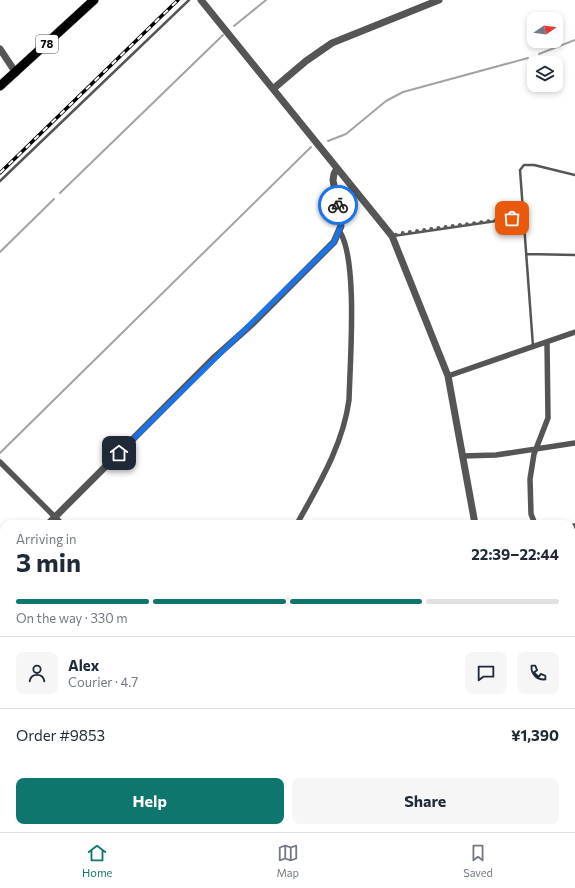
<!DOCTYPE html>
<html lang="en">
<head>
<meta charset="utf-8">
<style>
	body { margin:0; font-family:Commissioner,sans-serif; background:#f6f6f7; color:#1f2937; height:100vh; display:flex; flex-direction:column; font-size:15px; white-space:nowrap }
	* { box-sizing:border-box; margin:0 }
	p { font-size:13px; color:#747a83 }
	.icon { flex:none; width:22px; height:22px; fill:none; stroke:currentColor; stroke-width:2; stroke-linecap:round; stroke-linejoin:round }
	.map { position:relative; flex:1; overflow:hidden }
	.sheet { position:absolute; left:0px; top:520px; width:575px; height:312px; display:flex; flex-direction:column; background:#fff; border-radius:12px 12px 0 0; box-shadow:0 2px 6px #0003 }
	.sheet>* { flex:none }
	.needle { width:26px; rotate:77deg }
	.tools { position:absolute; left:527px; top:12px; display:grid; gap:8px }
	.tools a { display:grid; place-items:center; width:36px; height:36px; border-radius:8px; background:#fff; box-shadow:0 2px 6px #0003; font-size:20px }
	.pin { position:absolute; display:grid; place-items:center; width:34px; height:34px; color:#fff; margin:-17px; border-radius:8px; box-shadow:0 2px 6px #0006 }
	.courier { position:absolute; display:grid; place-items:center; width:40px; height:40px; margin:-20px; border:3px solid #1a73e8; border-radius:50%; background:#fff; color:#222; box-shadow:0 1px 5px #0007 }
	.overview em { font-style:normal; font-weight:700 }
	.overview div { display:flex; flex-direction:column-reverse }
	.overview { display:flex; align-items:center; justify-content:space-between; height:68px; padding:0 16px }
	h1 { font-size:26px; font-weight:700; line-height:30px }
	.bar { display:grid; grid-template-columns:repeat(4,1fr); gap:6px 4px; align-content:center; height:48px; padding:0 16px }
	.bar i { height:5px; border-radius:3px; background:#e0e1e3 }
	.bar .current { background:#0f766e }
	.bar p { grid-column:span 4 }
	.line { display:flex; align-items:center; gap:10px; padding:0 16px; border-top:1px solid #e0e1e3 }
	.line div { flex:1 }
	.round { display:grid; place-items:center; flex:none; width:42px; height:42px; border-radius:8px; background:#f6f6f7 }
	.primary-button { display:flex; gap:8px; margin-top:auto; padding:8px 16px }
	.primary-button a { flex:1; height:46px; border-radius:8px; background:#0f766e; color:#fff; font-size:16px; font-weight:700; line-height:46px; text-align:center }
	.primary-button a+a { background:#f6f6f7; color:#1f2937 }
	.menu { display:flex; justify-content:space-around; align-items:center; height:56px; border-top:1px solid #e0e1e3; background:#fff; font-size:11px; color:#747a83 }
	.menu a { display:grid; justify-items:center; gap:2px }
	.menu .current { color:#0f766e }
	.map>svg:first-child { display:block }
	.lines { fill:none; stroke-linecap:round; stroke-linejoin:round }
	.stream { stroke:#a3a3a3; stroke-width:2 }
	.primary-casing { stroke:#dbdbdb; stroke-width:10 }
	.service { stroke:#555; stroke-width:2.5 }
	.minor { stroke:#555; stroke-width:5.5 }
	.tertiary { stroke:#555; stroke-width:7 }
	.primary { stroke:#000; stroke-width:9 }
	.rail-casing { stroke:#000; stroke-width:3.5 }
	.rail { stroke:#fff; stroke-width:2; stroke-dasharray:6; stroke-linecap:butt }
	.done { stroke:#595959; stroke-width:4; stroke-dasharray:0 7.2 }
	.route { stroke:#1a73e8; stroke-width:5 }
	.labels { text-anchor:middle; stroke-width:4; stroke-linejoin:round; paint-order:stroke }
	.shield { fill:#fff; stroke:#4c4c4c; stroke-width:1 }
	.shield-label { font-size:11px; font-weight:bold; fill:#000 }
</style>
</head>
<body>
<div class="map">
<svg width="575" height="832" viewBox="0 0 575 832">
	<rect width="100%" height="100%" fill="#fff"/>
	<g class="lines">
		<path class="stream" d="M234,26L266,0
			M539,54L575,40
			M328,141L346,134L386,101L403,92L528,58
			M60,193L223,35
			M0,252L54,199
			M0,453L311,147"/>
		<g class="primary-casing">
			<path id="primary" d="M0,86L94,0"/>
		</g>
		<path class="service" d="M0,181L189,0
			M393,236L523,217
			M527,254L575,255
			M533,346L520,170L524,165H534L575,175
			M0,732L4,736
			M0,822L4,818
			M379,828L380,832
			M561,832L575,830"/>
		<path class="minor" d="M448,376L575,332
			M462,456L496,455L575,443
			M0,462L62,524
			M297,524C319,484 343,445 349,400C350,362 358,261 340,232
			M535,524L531,514L530,479L534,454L548,418L547,342
			M571,527L575,526
			M571,673L575,672
			M221,828L222,832"/>
		<path class="tertiary" d="M201,0L392,236L448,376L475,524
			M0,49L16,73
			M273,89L306,61L332,43L439,0
			M48,524L214,358L252,324L334,242L341,226L333,180L334,174L337,168
			M0,570L4,566
			M571,780L575,788"/>
		<use href="#primary" class="primary"/>
		<g class="rail-casing">
			<path id="rail" d="M0,173L178,0"/>
		</g>
		<use href="#rail" class="rail"/>
	</g>
	<g class="lines">
		<path class="done" d="M338,205L333,180L337,168L392,236L402,233L512,218"/>
		<path class="route" d="M119,453L334,242L341,226L338,205"/>
	</g>
	<g class="labels">
		<rect class="shield" x="36" y="35" width="22" height="18" rx="3"/>
		<g class="shield-label">
			<text x="47" y="48">78</text>
		</g>
	</g>
</svg>
<div class="tools">
<a><svg class="needle" viewBox="-14 -14 28 28"><path d="M0-13l5 13h-10z" fill="#e53935"/><path d="M0 13l5-13h-10z" fill="#747a83"/></svg></a>
<a><svg class="icon" aria-label="layers" viewBox="0 0 24 24"><path d="M12 4l9 5-9 5-9-5zM3 14l9 5 9-5"/></svg></a>
</div>
<div class="pin" style="left:512px;top:218px;background:#ea580c"><svg class="icon" aria-label="bag" viewBox="0 0 24 24"><path d="M5 8h14l-1 12H6zM9 8a3 3 0 0 1 6 0"/></svg></div>
<div class="pin" style="left:119px;top:453px;background:#1f2937"><svg class="icon" aria-label="home" viewBox="0 0 24 24"><path d="M3 11l9-7 9 7M6 9v11h12V9"/></svg></div>
<div class="courier" style="left:338px;top:205px"><svg class="icon" aria-label="bike" viewBox="0 0 24 24"><circle cx="6" cy="16" r="4"/><circle cx="18" cy="16" r="4"/><path d="M6 16l4-8h5l3 8M10 8l3 8H6M13 5h3"/></svg></div>
<section class="sheet">
<div class="overview"><div><h1>3 min</h1><p>Arriving in</p></div><em>22:39–22:44</em></div>
<div class="bar"><i class="current"></i><i class="current"></i><i class="current"></i><i></i><p>On the way · 330 m</p></div>
<div class="line" style="height:72px"><a class="round"><svg class="icon" aria-label="person" viewBox="0 0 24 24"><circle cx="12" cy="8" r="4"/><path d="M4 21q1-7 8-7t8 7"/></svg></a><div><b>Alex</b><p>Courier · 4.7</p></div><a class="round"><svg class="icon" aria-label="chat" viewBox="0 0 24 24"><path d="M4 5h16v11H9l-5 4z"/></svg></a><a class="round"><svg class="icon" aria-label="phone" viewBox="0 0 24 24"><path d="M5 4h4l2 5-3 2q2 4 5 5l2-3 5 2v4C11 20 4 13 5 4z"/></svg></a></div>
<div class="line" style="height:52px"><div>Order #9853</div><b>¥1,390</b></div>
<div class="primary-button"><a>Help</a><a>Share</a></div>
</section>
</div>
<nav class="menu">
<a class="current"><svg class="icon" aria-label="home" viewBox="0 0 24 24"><path d="M3 11l9-7 9 7M6 9v11h12V9"/></svg>Home</a>
<a><svg class="icon" aria-label="map" viewBox="0 0 24 24"><path d="M3 6l6-2 6 2 6-2v14l-6 2-6-2-6 2zM9 4v14M15 6v14"/></svg>Map</a>
<a><svg class="icon" aria-label="saved" viewBox="0 0 24 24"><path d="M7 4h10v16l-5-4-5 4z"/></svg>Saved</a>
</nav>
</body>
</html>
